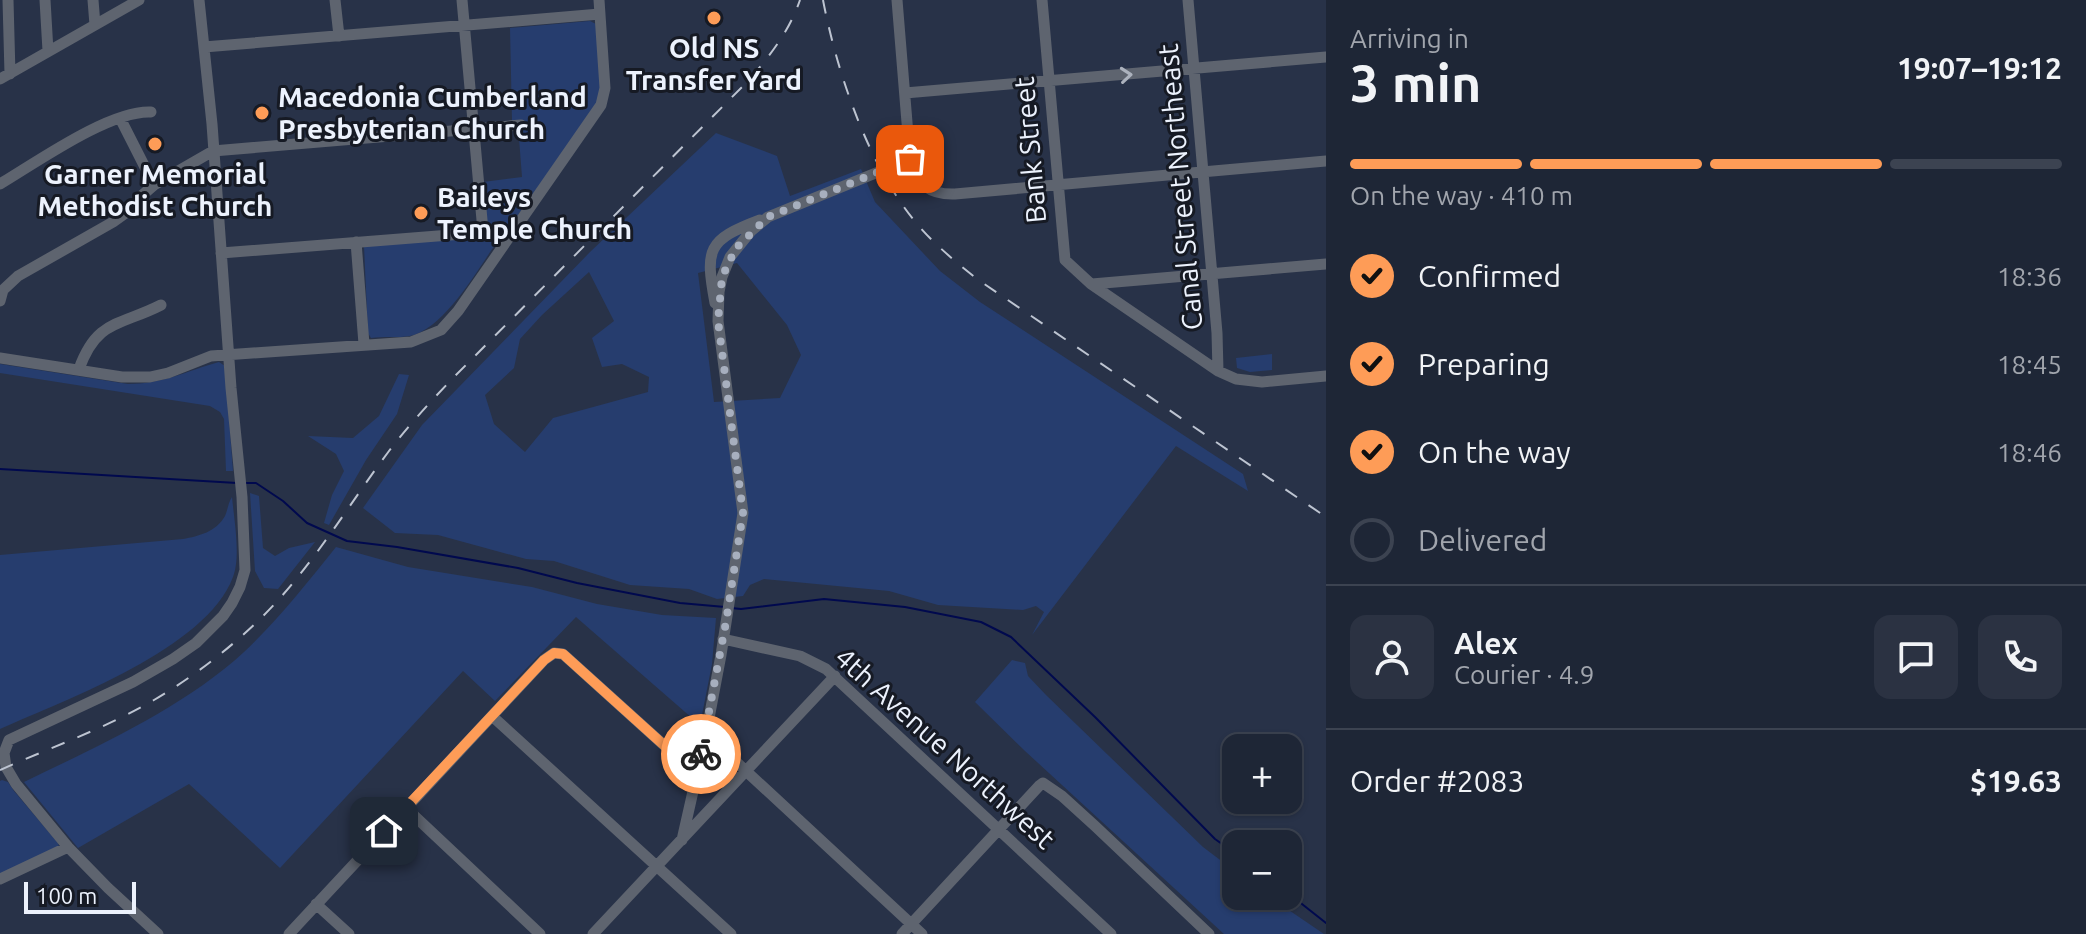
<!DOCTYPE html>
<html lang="en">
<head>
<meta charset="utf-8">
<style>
	body { margin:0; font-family:Ubuntu,sans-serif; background:#2b3242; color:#f1f3f6; height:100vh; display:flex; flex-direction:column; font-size:30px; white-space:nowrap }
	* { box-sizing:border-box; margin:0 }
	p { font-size:26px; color:#a1a5ad }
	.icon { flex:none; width:44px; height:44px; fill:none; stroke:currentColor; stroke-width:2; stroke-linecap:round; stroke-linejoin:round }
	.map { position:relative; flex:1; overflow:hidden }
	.panel { display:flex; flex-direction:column; background:#1e2636; width:760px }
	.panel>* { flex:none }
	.buttons { position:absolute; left:1222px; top:734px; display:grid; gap:16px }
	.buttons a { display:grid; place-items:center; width:80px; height:80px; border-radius:16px; background:#1e2636; box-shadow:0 2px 6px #0004,0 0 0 2px #3c4351; font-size:40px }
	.scale { position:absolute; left:24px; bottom:20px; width:112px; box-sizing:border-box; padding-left:8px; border:4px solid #ecf2fd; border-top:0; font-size:22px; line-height:28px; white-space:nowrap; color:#ecf2fd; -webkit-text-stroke:6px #161a24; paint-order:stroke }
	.pin { position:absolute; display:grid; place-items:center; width:68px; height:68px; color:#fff; margin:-34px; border-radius:16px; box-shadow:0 4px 12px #0006 }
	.courier { position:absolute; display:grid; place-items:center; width:80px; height:80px; margin:-40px; border:6px solid #fe9c57; border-radius:50%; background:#fff; color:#222; box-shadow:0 2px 10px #0007 }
	.overview em { font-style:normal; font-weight:600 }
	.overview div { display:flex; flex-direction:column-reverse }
	.overview { display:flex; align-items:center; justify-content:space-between; height:136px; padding:0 24px }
	h1 { font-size:52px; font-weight:600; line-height:60px }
	.bar { display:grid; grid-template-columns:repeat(4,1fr); gap:12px 8px; align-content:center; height:96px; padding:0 24px }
	.bar i { height:10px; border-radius:6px; background:#3c4351 }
	.bar .selected { background:#fe9c57 }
	.bar p { grid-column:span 4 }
	.line { display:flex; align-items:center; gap:20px; padding:0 24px; border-top:2px solid #3c4351 }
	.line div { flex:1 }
	.round { display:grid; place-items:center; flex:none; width:84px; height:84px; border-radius:16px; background:#2b3242 }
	ol { padding:0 24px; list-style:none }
	li { display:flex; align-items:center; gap:24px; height:88px }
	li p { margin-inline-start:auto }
	li .icon { padding:8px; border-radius:50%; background:#fe9c57; color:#111; stroke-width:4 }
	li:last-child { color:#a1a5ad }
	li i { width:44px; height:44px; border:4px solid #3c4351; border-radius:50% }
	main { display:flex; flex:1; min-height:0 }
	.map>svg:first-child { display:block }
	.green { fill:#263d6e; fill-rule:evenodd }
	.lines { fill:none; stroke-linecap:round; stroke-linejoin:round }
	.stream { stroke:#00094e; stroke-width:2 }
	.minor { stroke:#5e646f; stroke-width:11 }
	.rail { stroke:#bdc4d1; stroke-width:2; stroke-dasharray:14 14; stroke-linecap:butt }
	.oneway { stroke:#acb2bd }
	.done { stroke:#a7afbe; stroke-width:8; stroke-dasharray:0 14.4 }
	.route { stroke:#fe9c57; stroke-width:10 }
	.poi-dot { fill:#fe9c57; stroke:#161a24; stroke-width:3 }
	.labels { text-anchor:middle; stroke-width:6; stroke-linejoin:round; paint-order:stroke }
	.poi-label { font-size:28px; font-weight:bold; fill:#ecf2fd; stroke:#161a24 }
	.street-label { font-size:28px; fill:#ecf2fd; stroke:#161a24 }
</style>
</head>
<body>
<main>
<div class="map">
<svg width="1326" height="934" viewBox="0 0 1326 934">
	<rect width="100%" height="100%" fill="#283248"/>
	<path class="green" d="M590,21L596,24L601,86L597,106L510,226L487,228L483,182L522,177L519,138L512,121L510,28Z
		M716,133L777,156L790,196L861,169L875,202L940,271L980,302L1243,474L1248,491L1176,446L1032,635L1044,612L1036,606L1023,610L938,605L889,591L764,579L750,585L743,596L717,599L689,589L630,585L554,561L526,559L438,535L395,533L363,508L422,425L590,252ZM737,263L787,325L801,355L780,398L714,402L698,273ZM589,272L614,321L592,338L602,367L622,364L649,377L648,392L553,418L525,452L494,424L485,395L514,368L520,339L542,315Z
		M497,236L499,239C479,267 445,329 410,336C398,338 384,336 371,338L368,333L364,246Z
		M1272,354V370L1250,372L1237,368L1236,358Z
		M219,362L225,366L233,471H226L224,419L220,412L210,406L0,373V364L128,384C162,384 187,371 219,362Z
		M399,374L409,375L397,414L366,460L329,525L324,523L332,495L344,471L336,454L308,436L353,438L379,416Z
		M250,493L259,496L263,548L275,556L289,548L315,542L278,589L264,588L255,571Z
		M232,497C234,519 241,557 233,577C206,649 67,699 0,729V555L183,539C199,536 216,532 225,516C228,509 228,503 232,497Z
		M336,547L408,567L532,587L597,604L662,615L716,618L712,664L700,725L576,617L495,701L463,671L280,868L189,784L78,848L24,782C98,746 183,708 244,652C278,620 307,583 336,547Z
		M1012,660L1025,663L1028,676L1046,695L1203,847L1236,872V896H1268L1324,934H1224L1025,751L975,702Z
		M2,780L8,782L14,791L58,843L59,847L0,874V781Z"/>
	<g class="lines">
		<path class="stream" d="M0,469L237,483
			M244,483H256L283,501L307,523L347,541L397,547L518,568L577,583L680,603L725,607
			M731,608L741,609L824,599L905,607L981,622L1011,637L1095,717L1215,839L1236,854
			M1288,893L1326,923"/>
		<path class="minor" d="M8,0L10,74
			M45,0L48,51
			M93,0L95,25
			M335,0L339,36
			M462,0L483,231
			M897,0L910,159C915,184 931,195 955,194L1326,161
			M1042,0L1065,260L1091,284L1218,371L1236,379L1262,382L1326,376
			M1188,0L1217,333L1218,371
			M204,47L600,14
			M0,79L139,0
			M905,93L1326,57
			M120,118L154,185
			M0,184C37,162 110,110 151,112
			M356,242L364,344
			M221,253L514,230
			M1092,284L1326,264
			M0,301L3,290L18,276L113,222L127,212L139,198L154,185L213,151L521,125
			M715,303C705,249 707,240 760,220
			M0,358L122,377H150L168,373L211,356L411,342L441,330L458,311L601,105L605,88L599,0
			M79,369C97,319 120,326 161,305
			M723,639L800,656L826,669L1111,934
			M492,716L731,934
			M706,734L922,934
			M406,808L540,934
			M682,840L706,734L721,655L743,513L718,321L719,292L722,277L730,257L751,231L768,217L910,159
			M0,879L68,847
			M316,904L349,934
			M158,934L108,888L68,847L16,784L6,767L4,753L9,740L133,682L173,659L196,643L223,616L232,603L240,587L245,570L242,497L231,388L212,124L199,0
			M289,934L544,660L554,653L563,654L697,775
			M593,934L835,676
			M902,934L1039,786L1043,783L1062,796L1095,826L1209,934"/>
		<path class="rail" d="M823,0C837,73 869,168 918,225C935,245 956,262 977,279L1326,517
			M0,770C52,747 106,728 154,700C193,677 228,650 260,619C311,569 347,507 389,451C409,425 431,401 453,378L747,82C769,57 789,32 800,0"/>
	</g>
	<defs><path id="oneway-chevron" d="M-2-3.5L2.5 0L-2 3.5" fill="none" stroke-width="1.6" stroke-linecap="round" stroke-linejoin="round" transform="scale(2)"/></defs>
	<use class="oneway" href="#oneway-chevron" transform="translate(1126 75) rotate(-5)"/>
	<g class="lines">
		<path class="done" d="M701,754L726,622L743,513L718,321L722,277L736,248L768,217L910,159"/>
		<path class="route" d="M384,831L544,660L554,653L563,654L697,775L701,754"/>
	</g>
	<g class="poi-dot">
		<circle cx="714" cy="18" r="8"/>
		<circle cx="262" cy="113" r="8"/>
		<circle cx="155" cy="144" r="8"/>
		<circle cx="421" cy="213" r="8"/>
	</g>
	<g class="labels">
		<g class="poi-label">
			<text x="714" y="58">Old NS<tspan x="714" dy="32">Transfer Yard</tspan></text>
			<text x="278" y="107" text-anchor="start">Macedonia Cumberland<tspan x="278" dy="32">Presbyterian Church</tspan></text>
			<text x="155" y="184">Garner Memorial<tspan x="155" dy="32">Methodist Church</tspan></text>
			<text x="437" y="207" text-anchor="start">Baileys<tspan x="437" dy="32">Temple Church</tspan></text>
		</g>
		<g class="street-label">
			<text transform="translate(1030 150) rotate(-95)" y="10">Bank Street</text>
			<text transform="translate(1180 187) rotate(-95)" y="10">Canal Street Northeast</text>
			<text transform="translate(945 748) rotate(42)" y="10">4th Avenue Northwest</text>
		</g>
	</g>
</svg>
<div class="buttons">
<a>+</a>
<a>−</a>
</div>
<div class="scale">100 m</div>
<div class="pin" style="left:910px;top:159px;background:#ea580c"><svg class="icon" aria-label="bag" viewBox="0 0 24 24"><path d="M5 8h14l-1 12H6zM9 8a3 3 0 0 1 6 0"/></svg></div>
<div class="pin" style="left:384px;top:831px;background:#1f2937"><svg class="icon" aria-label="home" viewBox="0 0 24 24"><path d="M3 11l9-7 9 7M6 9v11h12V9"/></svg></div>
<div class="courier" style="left:701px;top:754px"><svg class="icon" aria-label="bike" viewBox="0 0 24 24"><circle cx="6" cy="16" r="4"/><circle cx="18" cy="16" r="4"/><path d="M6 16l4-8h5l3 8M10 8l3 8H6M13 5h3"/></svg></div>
</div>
<section class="panel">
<div class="overview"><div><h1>3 min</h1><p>Arriving in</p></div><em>19:07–19:12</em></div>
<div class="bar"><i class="selected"></i><i class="selected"></i><i class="selected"></i><i></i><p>On the way · 410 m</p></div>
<ol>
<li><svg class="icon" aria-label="check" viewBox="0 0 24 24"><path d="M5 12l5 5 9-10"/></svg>Confirmed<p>18:36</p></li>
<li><svg class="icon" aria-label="check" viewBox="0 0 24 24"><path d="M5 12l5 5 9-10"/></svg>Preparing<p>18:45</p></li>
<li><svg class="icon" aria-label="check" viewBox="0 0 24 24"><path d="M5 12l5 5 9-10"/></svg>On the way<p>18:46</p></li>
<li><i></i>Delivered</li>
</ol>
<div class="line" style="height:144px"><a class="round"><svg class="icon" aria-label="person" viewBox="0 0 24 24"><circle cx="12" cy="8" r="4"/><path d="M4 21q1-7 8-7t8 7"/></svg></a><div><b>Alex</b><p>Courier · 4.9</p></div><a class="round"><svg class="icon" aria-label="chat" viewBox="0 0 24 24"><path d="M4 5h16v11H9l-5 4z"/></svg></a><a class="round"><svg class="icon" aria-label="phone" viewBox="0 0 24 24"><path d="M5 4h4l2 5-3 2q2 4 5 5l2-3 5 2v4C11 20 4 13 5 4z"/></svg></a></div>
<div class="line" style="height:104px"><div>Order #2083</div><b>$19.63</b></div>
</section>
</main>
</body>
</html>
